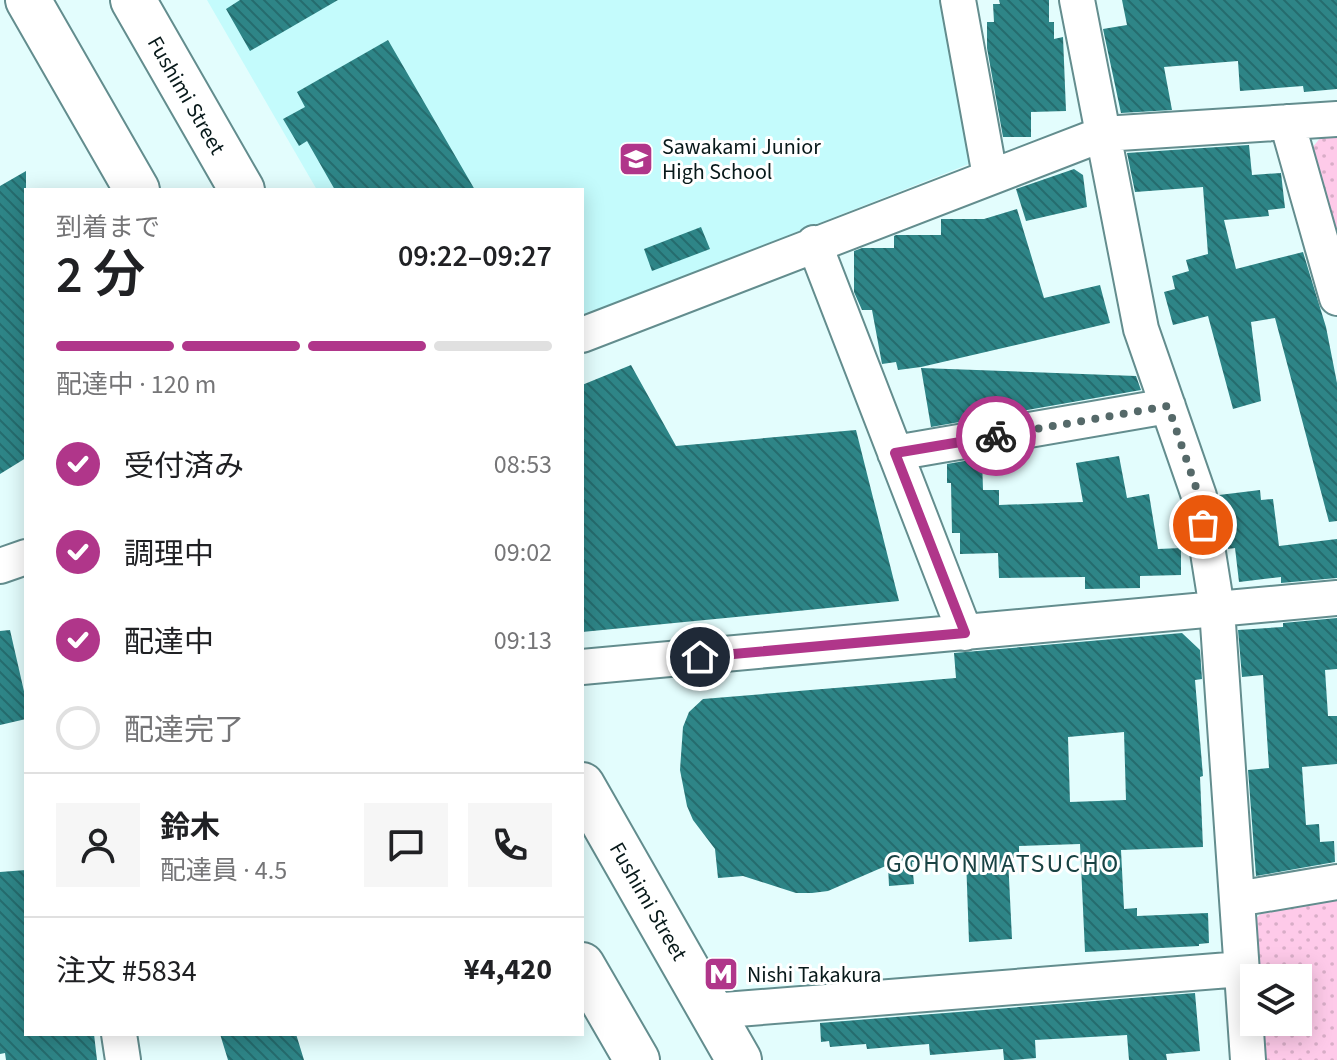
<!DOCTYPE html>
<html lang="ja">
<head>
<meta charset="utf-8">
<style>
	body { margin:0; font-family:"Source Sans 3","Noto Sans JP",sans-serif; background:#f6f6f6; color:#202124; height:100vh; display:flex; flex-direction:column; font-size:30px; white-space:nowrap }
	* { box-sizing:border-box; margin:0 }
	p { font-size:26px; color:#757577 }
	.icon { flex:none; width:44px; height:44px; fill:none; stroke:currentColor; stroke-width:2; stroke-linecap:round; stroke-linejoin:round }
	.map { position:relative; flex:1; overflow:hidden }
	.sheet { position:absolute; left:24px; top:188px; width:560px; height:848px; display:flex; flex-direction:column; background:#fff; border-radius:0px; box-shadow:0 4px 20px #0003 }
	.sheet>* { flex:none }
	.fabs { position:absolute; left:1240px; top:964px; display:grid; gap:16px }
	.fabs a { display:grid; place-items:center; width:72px; height:72px; border-radius:0px; background:#fff; box-shadow:0 4px 20px #0003; font-size:40px }
	.pin { position:absolute; display:grid; place-items:center; width:68px; height:68px; color:#fff; margin:-34px; border:4px solid #fff; border-radius:50%; box-shadow:0 2px 8px #0007 }
	.courier { position:absolute; display:grid; place-items:center; width:80px; height:80px; margin:-40px; border:6px solid #b0368a; border-radius:50%; background:#fff; color:#222; box-shadow:0 2px 10px #0007 }
	.summary em { font-style:normal; font-weight:600 }
	.summary div { display:flex; flex-direction:column-reverse }
	.summary { display:flex; align-items:center; justify-content:space-between; height:136px; padding:0 32px }
	h1 { font-size:52px; font-weight:600; line-height:60px }
	.bar { display:grid; grid-template-columns:repeat(4,1fr); gap:12px 8px; align-content:center; height:96px; padding:0 32px }
	.bar i { height:10px; border-radius:6px; background:#e0e0e0 }
	.bar .selected { background:#b0368a }
	.bar p { grid-column:span 4 }
	.line { display:flex; align-items:center; gap:20px; padding:0 32px; border-top:2px solid #e0e0e0 }
	.line div { flex:1 }
	.round { display:grid; place-items:center; flex:none; width:84px; height:84px; border-radius:0px; background:#f6f6f6 }
	ol { padding:0 32px; list-style:none }
	li { display:flex; align-items:center; gap:24px; height:88px }
	li p { margin-inline-start:auto }
	li .icon { padding:8px; border-radius:50%; background:#b0368a; color:#fff; stroke-width:4 }
	li:last-child { color:#757577 }
	li i { width:44px; height:44px; border:4px solid #e0e0e0; border-radius:50% }
	.map>svg:first-child { display:block }
	.built { fill:#c4fbfc }
	.park { fill:url(#park-dots) }
	.building { fill:url(#building-back-hatch); fill-rule:evenodd }
	.lines { fill:none; stroke-linecap:round; stroke-linejoin:round }
	.minor-casing { stroke:#638d8e; stroke-width:38 }
	.trunk-casing { stroke:#638d8e; stroke-width:48 }
	.minor { stroke:#fff; stroke-width:34 }
	.trunk { stroke:#fff; stroke-width:44 }
	.done { stroke:#556969; stroke-width:8; stroke-dasharray:0 14.4 }
	.route { stroke:#b0368a; stroke-width:10 }
	.labels { text-anchor:middle; stroke-width:6; stroke-linejoin:round; paint-order:stroke }
	.street-label { font-size:22px; fill:#08191a; stroke:#fff }
	.poi-label { font-size:22px; fill:#08191a; stroke:#fff; text-anchor:start }
	.quarter-label { font-size:26px; letter-spacing:2px; fill:#194243; stroke:#fff }
</style>
</head>
<body>
<div class="map">
<svg width="1337" height="1060" viewBox="0 0 1337 1060">
	<defs>
		<pattern id="park-dots" width="8" height="8" patternUnits="userSpaceOnUse" patternTransform="scale(2)"><rect width="8" height="8" fill="#fecae9"/><path d="M2 2h.1M6 6h.1" fill="none" stroke="#d8adc7" stroke-width="1.8" stroke-linecap="round"/></pattern>
		<pattern id="building-back-hatch" width="6" height="6" patternUnits="userSpaceOnUse" patternTransform="scale(2)"><rect width="6" height="6" fill="#2e8587"/><path d="M-1 5l2 2M0 0l6 6M5-1l2 2" fill="none" stroke="#256c6e"/></pattern>
	</defs>
	<rect width="100%" height="100%" fill="#e3fdfd"/>
	<path class="built" d="M207,0H948L977,153L969,164L582,317V190H317Z"/>
	<path class="park" d="M1337,136V244L1312,148L1321,137Z
		M1337,900V1060H1264L1261,1022H1298V978H1257L1254,921L1262,912Z"/>
	<path class="building" d="M240,0H338L250,51L226,9Z
		M999,0H1049V22H1054V39L1063,37L1066,111L1031,112V137H1003L987,48V22H994L993,4H1000Z
		M1122,0H1337V89L1304,92L1303,86L1240,91L1238,61L1164,67L1172,110L1121,113L1103,29L1127,25Z
		M388,40L475,190H335L307,141L299,146L283,119L305,107L297,92Z
		M1249,145L1252,175L1281,173L1285,208L1268,210L1269,216L1224,220L1236,269L1303,252L1326,327L1337,383V521L1329,522L1275,318L1251,322L1261,401L1233,409L1208,316L1173,325L1164,292L1175,289L1172,276L1189,271L1186,260L1208,254L1203,187L1135,192L1127,153Z
		M1074,169L1083,175L1087,207L1026,221L1016,189Z
		M26,171V458L0,474V186Z
		M1017,209L1044,298L1100,285L1110,323L921,367L898,370L896,362L882,364L872,310H862L854,292V251L862,248H894V236L896,235H941V219H984Z
		M701,227L710,249L652,271L644,249Z
		M631,365L676,446L856,430L899,601L582,632V385Z
		M921,368L1136,376L1141,390L931,427Z
		M1119,456L1127,498L1149,494L1158,549L1181,548V575L1140,576V588L1085,589V577L999,578L998,553L960,554V533H952L951,483H947V464L982,458L983,490H999V505L1083,502L1076,463Z
		M1260,490L1261,500L1273,499L1279,546L1337,539V578L1281,583V577L1239,582L1235,548L1228,549L1219,495Z
		M1337,618V669L1325,670L1328,716H1337V764L1302,767L1306,825L1319,824L1320,842L1334,841L1335,862L1256,876L1248,770L1269,768L1263,675L1242,677L1238,630L1283,627V623Z
		M10,630L26,700V719L0,725V631Z
		M1182,633L1200,650L1202,679L1195,680L1203,776L1200,777L1203,847L1121,850L1124,909L1137,908V916L1208,913L1209,943L1199,944V946L1085,952L1080,844L1019,846V858H1008L1012,939L969,942L966,858L912,862L914,884L889,886L888,865L828,891L812,893H796L743,876L718,878L715,849L693,820L687,806L680,770L683,727L689,712L703,699L956,678L954,653ZM1124,732L1126,800L1070,802L1068,737Z
		M26,870V1034H94L97,1060H6L5,1053L0,1054V872Z
		M1195,993L1200,1051L1166,1054L1167,1060H1129L1127,1035L1035,1040L1036,1058L1013,1060H1004L1003,1049L930,1055L929,1044L867,1049L866,1044L830,1047L829,1041L821,1042L820,1023Z
		M220,1034H296L304,1060H228Z"/>
	<g class="lines">
		<g class="minor-casing">
			<path id="minor" d="M958,0L990,176
				M1077,0L1141,329L1199,496L1217,609L1248,1060
				M1287,122L1337,298
				M814,243L965,633
				M582,335L1103,134L1337,119
				M895,453L1168,406
				M0,566L26,557
				M582,667L1337,598
				M1237,899L1337,882
				M712,1011L1242,969
				M119,1034L123,1060"/>
		</g>
		<g class="trunk-casing">
			<path id="trunk" d="M28,0L137,190
				M133,0L242,190
				M582,785L739,1060
				M582,965L637,1060"/>
		</g>
		<use href="#minor" class="minor"/>
		<use href="#trunk" class="trunk"/>
	</g>
	<g class="lines">
		<path class="done" d="M996,436L1168,406L1199,496L1203,525"/>
		<path class="route" d="M700,657L965,633L895,453L996,436"/>
	</g>
	<defs>
		<g id="school-square" transform="scale(1.8)"><rect x="-9" y="-9" width="18" height="18" rx="4" fill="#b0368a" stroke="#fff"/><path d="M0-5L7-2L0 1L-7-2ZM-4 1L0 2.5L4 1V4Q0 6-4 4Z" fill="#fff"/></g>
		<g id="metro-square" transform="scale(1.8)"><rect x="-9" y="-9" width="18" height="18" rx="4" fill="#b0368a" stroke="#fff"/><path d="M-5.5 5V-5H-3L0 0L3-5H5.5V5H3V-.5L0 4L-3-.5V5Z" fill="#fff"/></g>
	</defs>
	<g fill-rule="evenodd">
		<use href="#school-square" x="636" y="159"/>
		<use href="#metro-square" x="721" y="974"/>
	</g>
	<g class="labels">
		<g class="street-label">
			<text transform="translate(187 95) rotate(60)" y="8">Fushimi Street</text>
			<text transform="translate(649 901) rotate(60)" y="8">Fushimi Street</text>
		</g>
		<g class="poi-label">
			<text x="662" y="154">Sawakami Junior<tspan x="662" dy="25">High School</tspan></text>
			<text x="747" y="982">Nishi Takakura</text>
		</g>
		<g class="quarter-label">
			<text x="1003" y="872">GOHONMATSUCHO</text>
		</g>
	</g>
</svg>
<div class="fabs">
<a><svg class="icon" aria-label="layers" viewBox="0 0 24 24"><path d="M12 4l9 5-9 5-9-5zM3 14l9 5 9-5"/></svg></a>
</div>
<div class="pin" style="left:1203px;top:525px;background:#ea580c"><svg class="icon" aria-label="bag" viewBox="0 0 24 24"><path d="M5 8h14l-1 12H6zM9 8a3 3 0 0 1 6 0"/></svg></div>
<div class="pin" style="left:700px;top:657px;background:#1f2937"><svg class="icon" aria-label="home" viewBox="0 0 24 24"><path d="M3 11l9-7 9 7M6 9v11h12V9"/></svg></div>
<div class="courier" style="left:996px;top:436px"><svg class="icon" aria-label="bike" viewBox="0 0 24 24"><circle cx="6" cy="16" r="4"/><circle cx="18" cy="16" r="4"/><path d="M6 16l4-8h5l3 8M10 8l3 8H6M13 5h3"/></svg></div>
<section class="sheet">
<div class="summary"><div><h1>2 分</h1><p>到着まで</p></div><em>09:22–09:27</em></div>
<div class="bar"><i class="selected"></i><i class="selected"></i><i class="selected"></i><i></i><p>配達中 · 120 m</p></div>
<ol>
<li><svg class="icon" aria-label="check" viewBox="0 0 24 24"><path d="M5 12l5 5 9-10"/></svg>受付済み<p>08:53</p></li>
<li><svg class="icon" aria-label="check" viewBox="0 0 24 24"><path d="M5 12l5 5 9-10"/></svg>調理中<p>09:02</p></li>
<li><svg class="icon" aria-label="check" viewBox="0 0 24 24"><path d="M5 12l5 5 9-10"/></svg>配達中<p>09:13</p></li>
<li><i></i>配達完了</li>
</ol>
<div class="line" style="height:144px"><a class="round"><svg class="icon" aria-label="person" viewBox="0 0 24 24"><circle cx="12" cy="8" r="4"/><path d="M4 21q1-7 8-7t8 7"/></svg></a><div><b>鈴木</b><p>配達員 · 4.5</p></div><a class="round"><svg class="icon" aria-label="chat" viewBox="0 0 24 24"><path d="M4 5h16v11H9l-5 4z"/></svg></a><a class="round"><svg class="icon" aria-label="phone" viewBox="0 0 24 24"><path d="M5 4h4l2 5-3 2q2 4 5 5l2-3 5 2v4C11 20 4 13 5 4z"/></svg></a></div>
<div class="line" style="height:104px"><div>注文 #5834</div><b>¥4,420</b></div>
</section>
</div>
</body>
</html>
